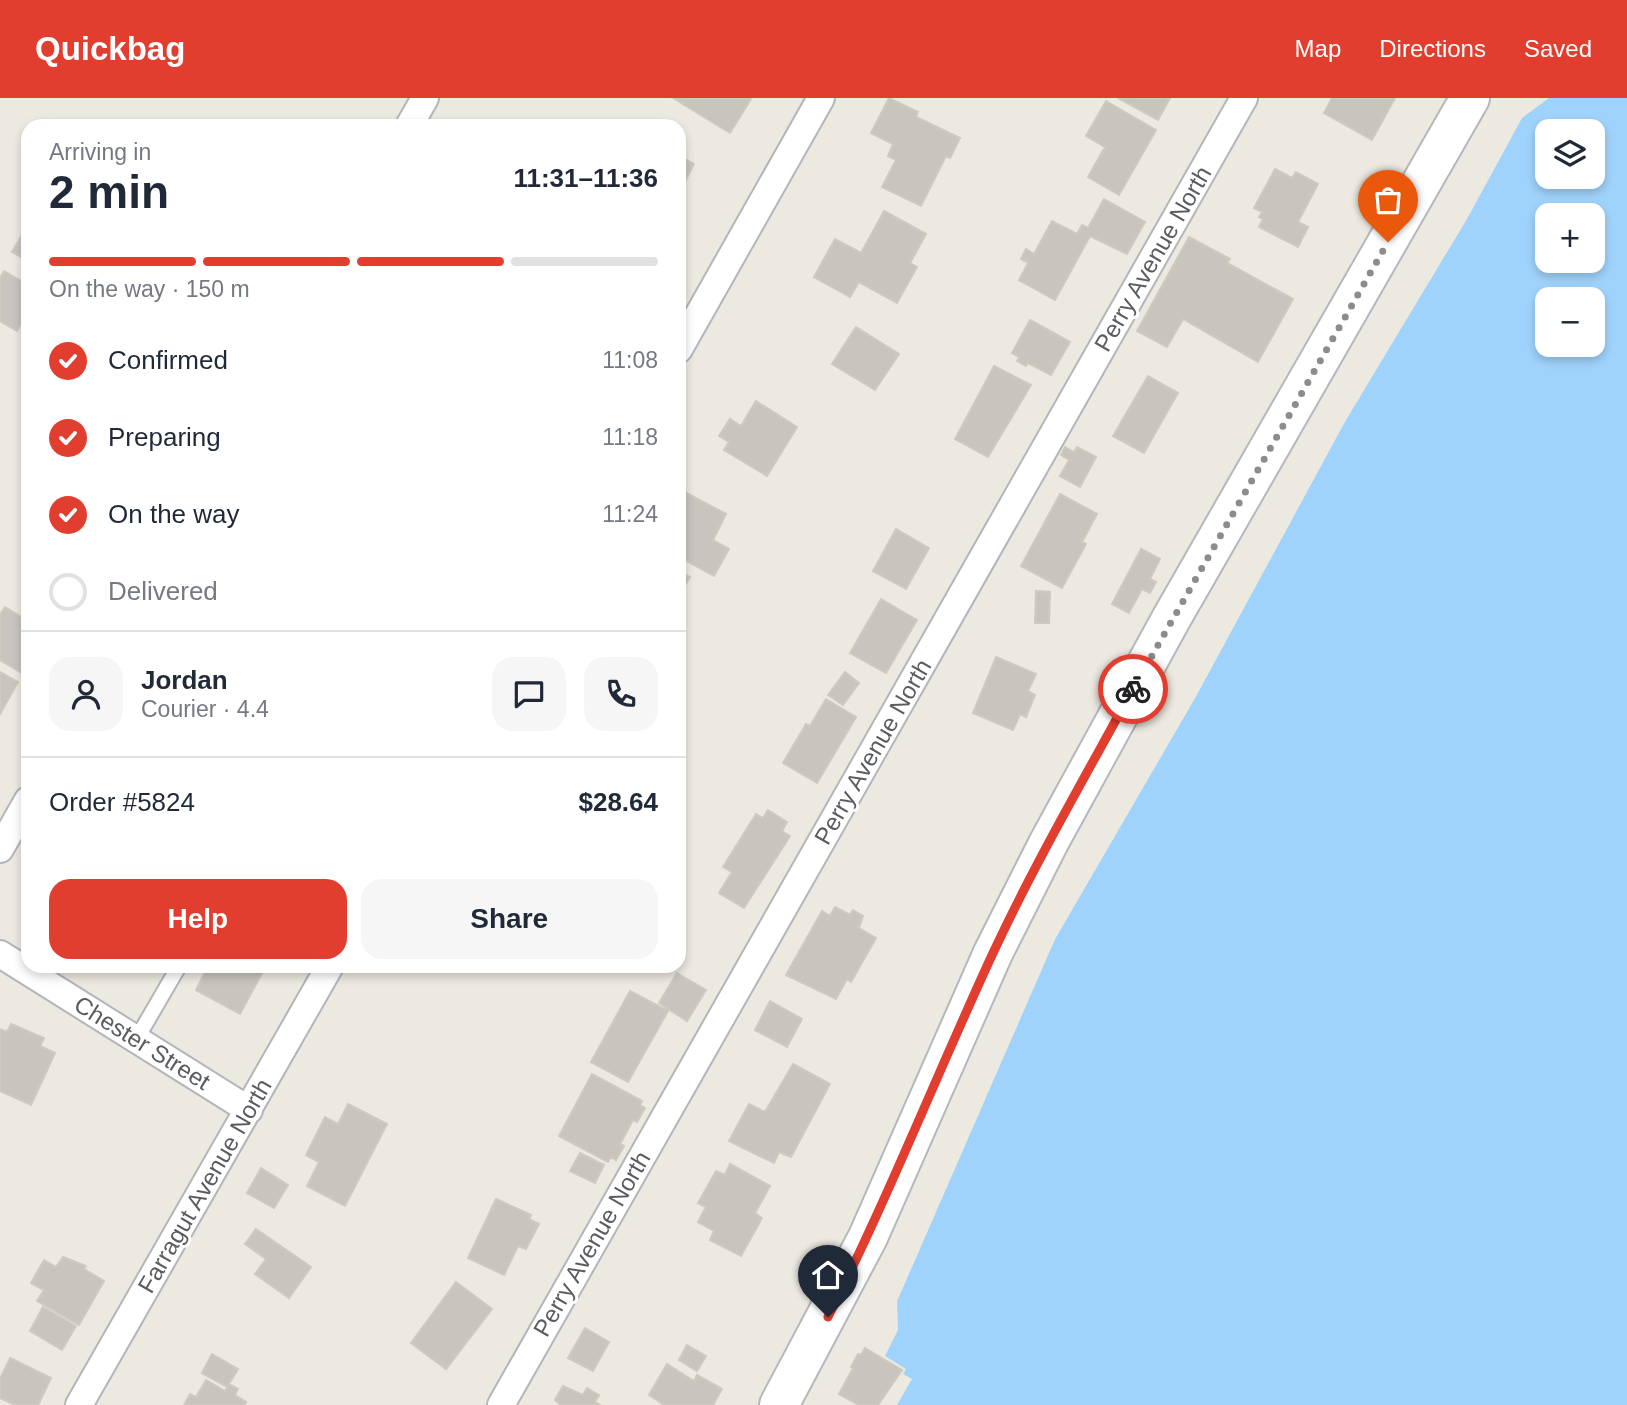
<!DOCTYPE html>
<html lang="en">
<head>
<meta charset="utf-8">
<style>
	body { margin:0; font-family:Arial,sans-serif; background:#f6f6f7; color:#1f2937; height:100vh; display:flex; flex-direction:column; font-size:26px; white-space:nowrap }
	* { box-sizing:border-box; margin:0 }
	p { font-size:23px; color:#747a83 }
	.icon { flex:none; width:38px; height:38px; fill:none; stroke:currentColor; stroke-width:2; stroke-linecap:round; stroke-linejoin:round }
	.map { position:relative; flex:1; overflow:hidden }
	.side { position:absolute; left:21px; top:21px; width:665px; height:854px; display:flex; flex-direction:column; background:#fff; border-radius:21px; box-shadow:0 4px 10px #0003 }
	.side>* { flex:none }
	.buttons { position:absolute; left:1535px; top:21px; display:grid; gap:14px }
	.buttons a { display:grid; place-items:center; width:70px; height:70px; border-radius:14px; background:#fff; box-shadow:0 4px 10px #0003; font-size:35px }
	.pin { position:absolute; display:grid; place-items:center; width:60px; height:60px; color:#fff; margin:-72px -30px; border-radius:50% 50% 50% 0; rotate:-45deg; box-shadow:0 0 7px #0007 }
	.pin .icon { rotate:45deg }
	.courier { position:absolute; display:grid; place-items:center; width:70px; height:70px; margin:-35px; border:5px solid #e13e2f; border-radius:50%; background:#fff; color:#222; box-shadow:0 2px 9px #0007 }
	.summary em { font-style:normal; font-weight:800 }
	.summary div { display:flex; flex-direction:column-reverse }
	.summary { display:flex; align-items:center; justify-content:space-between; height:119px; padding:0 28px }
	h1 { font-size:46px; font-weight:800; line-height:52px }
	.bar { display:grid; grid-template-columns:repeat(4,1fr); gap:10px 7px; align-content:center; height:84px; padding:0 28px }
	.bar i { height:9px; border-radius:5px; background:#e0e1e3 }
	.bar .on { background:#e13e2f }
	.bar p { grid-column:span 4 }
	.line { display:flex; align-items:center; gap:18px; padding:0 28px; border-top:2px solid #e0e1e3 }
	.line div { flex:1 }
	.round { display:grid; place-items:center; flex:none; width:74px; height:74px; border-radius:21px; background:#f6f6f7 }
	ol { padding:0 28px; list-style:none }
	li { display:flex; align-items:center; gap:21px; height:77px }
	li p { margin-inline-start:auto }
	li .icon { padding:7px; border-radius:50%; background:#e13e2f; color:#fff; stroke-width:4 }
	li:last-child { color:#747a83 }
	li i { width:38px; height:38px; border:4px solid #e0e1e3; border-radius:50% }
	.primary-button { display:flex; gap:14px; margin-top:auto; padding:14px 28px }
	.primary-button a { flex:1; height:80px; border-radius:21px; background:#e13e2f; color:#fff; font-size:28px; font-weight:800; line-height:80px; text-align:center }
	.primary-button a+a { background:#f6f6f7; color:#1f2937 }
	header { display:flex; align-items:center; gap:42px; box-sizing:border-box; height:98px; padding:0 35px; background:#e13e2f; color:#fff }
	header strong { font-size:33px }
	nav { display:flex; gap:38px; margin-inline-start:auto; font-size:24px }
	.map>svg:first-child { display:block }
	.water { fill:#a0d3fb; fill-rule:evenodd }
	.pier { fill:#ebe9e0 }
	.building { fill:#c8c5bf; stroke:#cfcabe; stroke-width:2 }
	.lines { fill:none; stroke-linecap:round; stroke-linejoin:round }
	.lane-casing { stroke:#b2b6ba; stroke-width:18 }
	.street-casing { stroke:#b2b6ba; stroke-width:30 }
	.secondary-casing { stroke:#b4b7bc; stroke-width:42 }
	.lane { stroke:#fff; stroke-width:14 }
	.street { stroke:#fff; stroke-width:26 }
	.secondary { stroke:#fff; stroke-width:38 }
	.done { stroke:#8b8d8d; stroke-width:7; stroke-dasharray:0 12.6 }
	.route { stroke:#e13e2f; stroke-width:9 }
	.labels { text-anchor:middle; stroke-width:6; stroke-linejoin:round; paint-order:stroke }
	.street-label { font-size:24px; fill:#585c60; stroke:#fff }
</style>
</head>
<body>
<header>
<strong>Quickbag</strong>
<nav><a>Map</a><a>Directions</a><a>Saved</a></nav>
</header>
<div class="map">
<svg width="1627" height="1307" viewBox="0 0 1627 1307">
	<rect width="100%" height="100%" fill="#ebe9e0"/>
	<path class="water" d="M1541,0H1627V1307H846L897,1203L1055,841L1195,600L1418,189L1517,19ZM1547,33H1592V79H1547ZM1547,117H1592V163H1547ZM1547,201H1592V247H1547Z"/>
	<path class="pier" d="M1536,0H1549L1522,20L1467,121L1343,327L1195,600L1055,841L897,1203L898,1232L885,1258L906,1271L903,1276L912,1281L897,1307H844L843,1306L917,1149L1052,839L1192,599L1415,188L1514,17Z"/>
	<path class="building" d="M673,0H750L751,1L730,35Z
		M889,0L918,14L916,19L960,40L950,60L946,58L921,108L882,89L896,62L888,58L893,46L871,35Z
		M1118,0H1170L1158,22Z
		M1332,0H1395L1372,42L1324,15Z
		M1106,3L1156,32L1119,97L1088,79L1105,49L1086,38Z
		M679,58L694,66L679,95Z
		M1275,71L1292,80L1296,74L1318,86L1298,124L1308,129L1298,149L1259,129L1263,121L1259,119L1262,114L1254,110Z
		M1104,101L1145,124L1127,156L1090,138L1055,202L1019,182L1028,165L1021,161L1026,151L1034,156L1052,123L1077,136L1082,127L1088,130Z
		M884,113L926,136L910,165L917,169L897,205L859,184L850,199L814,179L835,141L861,155Z
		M28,127V163L12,154Z
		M1189,139L1230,161L1227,165L1293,201L1258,264L1183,221L1167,249L1137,233Z
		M4,173L28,187V214L17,233L0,223V180Z
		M1030,222L1070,244L1051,277L1028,265L1026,268L1017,263L1019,259L1012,255Z
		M856,229L899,256L875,292L832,266Z
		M994,268L1031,287L988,359L955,341Z
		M1148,278L1178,295L1144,355L1113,338Z
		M756,303L797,329L767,378L724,352L729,344L719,338L730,321L741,328Z
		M1065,349L1074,354L1077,349L1096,359L1080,389L1060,378L1069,362L1061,357Z
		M679,391L726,416L713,442L729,451L714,478L679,459Z
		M1060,396L1097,416L1082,444L1086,446L1062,490L1021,468Z
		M896,431L929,450L906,491L873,473Z
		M1141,451L1160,461L1150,481L1156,484L1150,495L1142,491L1129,515L1112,506Z
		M679,473L690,479L679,497Z
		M1036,493L1050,494L1049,525H1035Z
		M881,501L917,522L886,575L850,555Z
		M5,509L28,523V572L25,577L0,562V517Z
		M996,559L1036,576L1028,593L1035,597L1026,619L1020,616L1013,632L973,615Z
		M0,574L18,584L0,616Z
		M845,574L859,585L843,607L828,597Z
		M826,601L856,619L817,685L783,665L806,626L810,628Z
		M768,712L787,724L782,733L790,738L744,810L719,795L732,774L723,769L756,716L763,720Z
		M835,809L850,817L853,812L863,818L859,830L876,840L851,884L847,881L836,901L786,877L822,813L830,818Z
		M208,868H266L240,916L196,892Z
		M677,875L706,892L687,923L659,905Z
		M630,893L668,913L628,984L591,964Z
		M770,903L802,921L787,949L755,932Z
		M11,926L44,940L40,948L55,955L31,1007L0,993V931L7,934Z
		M793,966L830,986L791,1059L779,1054L774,1065L729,1043L749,1006L765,1014Z
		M592,976L642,1003L640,1007L645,1010L637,1024L633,1022L620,1046L624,1048L616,1062L611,1059L608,1064L559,1038Z
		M348,1006L387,1026L345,1108L307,1088L319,1064L306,1057L325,1019L338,1026Z
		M580,1055L604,1067L595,1085L570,1073Z
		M730,1066L770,1088L755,1115L762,1120L741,1158L710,1142L714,1133L698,1124L706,1109L698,1105L716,1073L725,1077Z
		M261,1070L288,1087L274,1110L247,1095Z
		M496,1101L531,1117L529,1121L539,1126L526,1151L518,1148L504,1177L468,1160Z
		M256,1131L311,1169L289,1200L255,1176L266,1161L245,1146Z
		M63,1159L86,1168L84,1171L104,1183L79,1227L37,1203L44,1192L31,1185L44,1162L56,1169Z
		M456,1184L492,1211L446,1271L411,1245Z
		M43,1209L76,1228L62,1252L30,1233Z
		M585,1230L609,1244L593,1273L568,1260Z
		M687,1247L706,1258L697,1273L679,1262Z
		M865,1250L902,1272L878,1307H859L839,1296L853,1270L851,1269L858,1256L861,1257Z
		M212,1256L238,1271L229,1286L238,1291L235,1297L246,1304L245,1307H184L190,1296L196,1299L206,1282L225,1293L227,1289L202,1275Z
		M10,1260L51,1280L38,1307H15L0,1300V1281Z
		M667,1266L694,1283L697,1277L722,1291L713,1307H664L649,1297Z
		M563,1288L583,1297L587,1290L599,1297L595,1304L600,1307H561L555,1302Z"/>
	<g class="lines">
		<g class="lane-casing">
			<path id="lane" d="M136,942L179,868"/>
		</g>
		<g class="street-casing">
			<path id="street" d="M409,28L425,0
				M679,251L821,0
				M0,751L28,702
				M0,856L249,1012
				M79,1307L330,868
				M501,1307L1244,0"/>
		</g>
		<g class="secondary-casing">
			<path id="secondary" d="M779,1307L868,1139L993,855L1049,744L1171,521L1470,0"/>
		</g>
		<use href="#lane" class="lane"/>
		<use href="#street" class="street"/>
		<use href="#secondary" class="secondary"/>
	</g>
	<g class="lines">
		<path class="done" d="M1133,591L1388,144"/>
		<path class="route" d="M828,1219C888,1100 937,976 993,855C1035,765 1085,679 1133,591"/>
	</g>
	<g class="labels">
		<g class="street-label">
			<text transform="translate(1153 161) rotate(-60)" y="8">Perry Avenue North</text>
			<text transform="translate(873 654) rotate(-60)" y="8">Perry Avenue North</text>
			<text transform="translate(142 945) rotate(32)" y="8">Chester Street</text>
			<text transform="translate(205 1088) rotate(-60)" y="8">Farragut Avenue North</text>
			<text transform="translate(592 1146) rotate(-60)" y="8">Perry Avenue North</text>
		</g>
	</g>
</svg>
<div class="buttons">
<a><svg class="icon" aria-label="layers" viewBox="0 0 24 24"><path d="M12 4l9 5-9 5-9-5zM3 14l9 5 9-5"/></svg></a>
<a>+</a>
<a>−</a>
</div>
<div class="pin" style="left:1388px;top:144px;background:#ea580c"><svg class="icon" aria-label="bag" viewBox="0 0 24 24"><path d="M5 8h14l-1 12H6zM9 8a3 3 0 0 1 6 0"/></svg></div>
<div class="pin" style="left:828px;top:1219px;background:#1f2937"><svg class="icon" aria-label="home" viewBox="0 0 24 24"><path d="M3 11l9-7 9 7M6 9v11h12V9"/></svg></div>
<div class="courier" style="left:1133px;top:591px"><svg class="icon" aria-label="bike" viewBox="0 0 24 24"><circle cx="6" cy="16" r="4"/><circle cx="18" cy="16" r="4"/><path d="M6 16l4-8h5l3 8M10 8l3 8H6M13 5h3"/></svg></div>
<section class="side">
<div class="summary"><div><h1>2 min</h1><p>Arriving in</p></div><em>11:31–11:36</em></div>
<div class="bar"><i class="on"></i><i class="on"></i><i class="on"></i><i></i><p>On the way · 150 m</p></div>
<ol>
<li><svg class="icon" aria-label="check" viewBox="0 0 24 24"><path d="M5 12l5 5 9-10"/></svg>Confirmed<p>11:08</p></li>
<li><svg class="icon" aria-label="check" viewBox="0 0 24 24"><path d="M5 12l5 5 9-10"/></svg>Preparing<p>11:18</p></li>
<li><svg class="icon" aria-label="check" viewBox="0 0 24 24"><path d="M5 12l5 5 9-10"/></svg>On the way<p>11:24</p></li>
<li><i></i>Delivered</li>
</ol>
<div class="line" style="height:126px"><a class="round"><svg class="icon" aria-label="person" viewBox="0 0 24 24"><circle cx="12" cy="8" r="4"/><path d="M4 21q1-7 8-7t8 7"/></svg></a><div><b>Jordan</b><p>Courier · 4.4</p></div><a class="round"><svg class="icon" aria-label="chat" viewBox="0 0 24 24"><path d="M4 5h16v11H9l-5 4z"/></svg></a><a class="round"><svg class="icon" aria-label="phone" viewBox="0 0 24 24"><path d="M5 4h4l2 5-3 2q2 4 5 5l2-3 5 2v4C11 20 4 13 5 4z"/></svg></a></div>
<div class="line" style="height:91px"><div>Order #5824</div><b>$28.64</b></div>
<div class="primary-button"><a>Help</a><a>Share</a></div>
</section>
</div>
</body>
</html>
